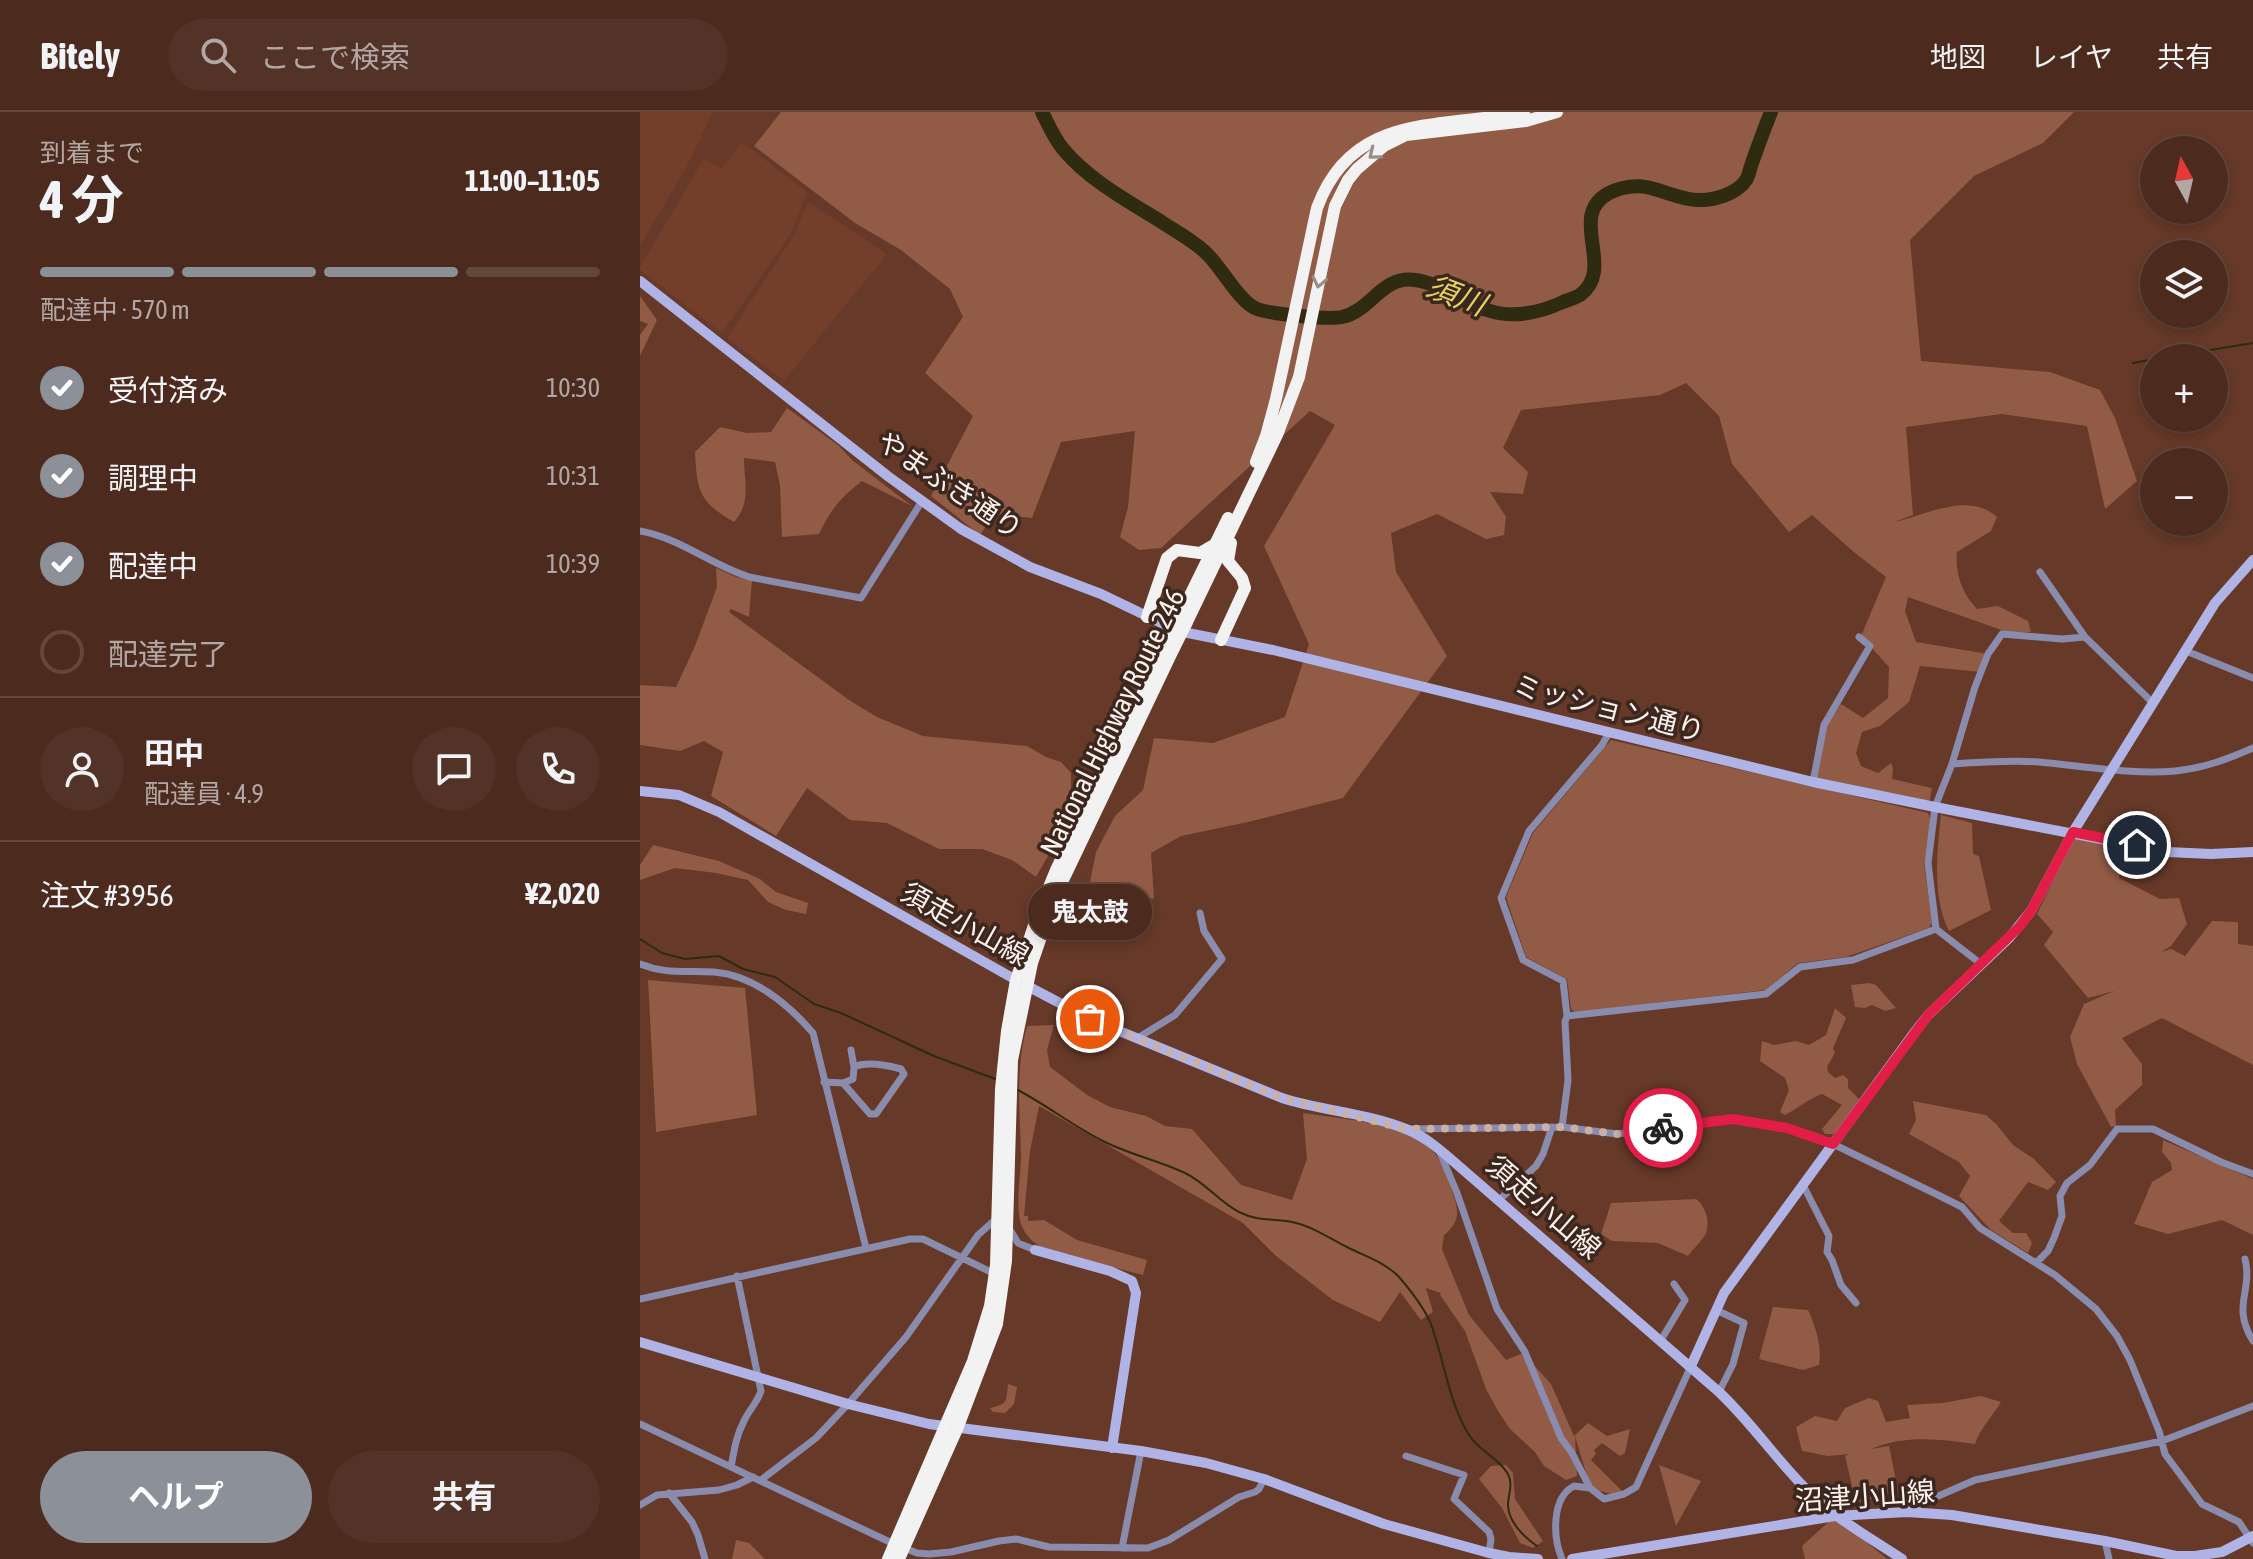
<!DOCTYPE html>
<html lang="ja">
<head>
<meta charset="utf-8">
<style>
	body { margin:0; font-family:"Asap Condensed","Noto Sans JP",sans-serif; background:#533327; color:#f1f3f6; height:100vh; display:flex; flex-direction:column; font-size:30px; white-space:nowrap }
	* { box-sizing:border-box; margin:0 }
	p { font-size:26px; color:#b2a7a4 }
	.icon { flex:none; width:44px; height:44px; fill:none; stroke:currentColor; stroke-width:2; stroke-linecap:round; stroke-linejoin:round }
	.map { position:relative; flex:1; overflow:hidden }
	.side { display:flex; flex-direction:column; background:#4c2b1e; width:640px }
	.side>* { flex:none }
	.needle { width:52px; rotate:352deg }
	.controls { position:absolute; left:1500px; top:24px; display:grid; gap:16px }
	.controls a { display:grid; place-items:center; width:88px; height:88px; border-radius:50%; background:#4c2b1e; box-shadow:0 4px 12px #0003,0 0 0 2px #63473c; font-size:40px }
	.pin { position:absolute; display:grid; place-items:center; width:68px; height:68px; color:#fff; margin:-34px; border:4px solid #fff; border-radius:50%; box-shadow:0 2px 8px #0007 }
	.courier { position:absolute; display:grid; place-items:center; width:80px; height:80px; margin:-40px; border:6px solid #e11d48; border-radius:50%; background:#fff; color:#222; box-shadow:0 2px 10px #0007 }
	.bubble { position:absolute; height:56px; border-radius:28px; background:#4c2b1e; box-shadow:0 4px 12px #0003,0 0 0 2px #63473c; font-size:26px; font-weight:700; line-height:56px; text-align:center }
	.head em { font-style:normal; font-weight:700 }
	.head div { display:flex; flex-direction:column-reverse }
	.head { display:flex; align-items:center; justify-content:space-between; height:136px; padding:0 40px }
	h1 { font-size:52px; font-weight:700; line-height:60px }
	.bar { display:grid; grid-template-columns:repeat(4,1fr); gap:12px 8px; align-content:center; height:96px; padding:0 40px }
	.bar i { height:10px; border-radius:6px; background:#63473c }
	.bar .selected { background:#8c9099 }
	.bar p { grid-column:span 4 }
	.line { display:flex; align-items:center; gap:20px; padding:0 40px; border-top:2px solid #63473c }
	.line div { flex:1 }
	.round { display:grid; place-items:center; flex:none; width:84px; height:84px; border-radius:42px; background:#533327 }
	ol { padding:0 40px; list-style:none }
	li { display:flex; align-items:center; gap:24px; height:88px }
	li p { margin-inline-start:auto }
	li .icon { padding:8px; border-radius:50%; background:#8c9099; color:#fff; stroke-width:4 }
	li:last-child { color:#b2a7a4 }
	li i { width:44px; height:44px; border:4px solid #63473c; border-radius:50% }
	.button { display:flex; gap:16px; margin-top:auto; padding:16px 40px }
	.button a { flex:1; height:92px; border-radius:48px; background:#8c9099; color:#fff; font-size:32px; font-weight:700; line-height:92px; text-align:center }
	.button a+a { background:#533327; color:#f1f3f6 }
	header { display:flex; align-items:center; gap:48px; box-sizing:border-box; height:112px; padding:0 40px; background:#4c2b1e; border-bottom:2px solid #63473c }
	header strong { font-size:38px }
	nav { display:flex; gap:44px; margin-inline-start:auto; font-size:28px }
	.search { width:560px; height:72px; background:#533327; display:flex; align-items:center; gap:20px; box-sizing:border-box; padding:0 28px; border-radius:44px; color:#b2a7a4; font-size:30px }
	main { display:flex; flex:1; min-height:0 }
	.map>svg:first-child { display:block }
	.built { fill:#733f2b }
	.green { fill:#925b45 }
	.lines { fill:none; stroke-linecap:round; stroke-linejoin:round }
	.stream { stroke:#2e2b10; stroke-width:2 }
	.river { stroke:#2e2b10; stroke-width:14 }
	.street { stroke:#8a8cad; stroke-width:7 }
	.secondary { stroke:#afb3e6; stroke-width:10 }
	.highway { stroke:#f2f2f2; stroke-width:12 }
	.highway-bridge { stroke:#f2f2f2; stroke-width:12 }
	.oneway { stroke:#978c88 }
	.done { stroke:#c9b1a9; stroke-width:8; stroke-dasharray:0 14.4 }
	.route { stroke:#e11d48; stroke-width:10 }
	.labels { text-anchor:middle; stroke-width:7; stroke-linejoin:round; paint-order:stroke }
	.street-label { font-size:28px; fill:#fef2ee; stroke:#3c271f }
	.water-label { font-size:30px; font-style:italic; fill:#e3d460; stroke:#3c271f }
</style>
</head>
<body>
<header>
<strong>Bitely</strong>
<div class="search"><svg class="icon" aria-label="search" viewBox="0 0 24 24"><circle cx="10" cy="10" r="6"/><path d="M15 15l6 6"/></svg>ここで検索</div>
<nav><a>地図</a><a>レイヤ</a><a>共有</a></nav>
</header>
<main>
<section class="side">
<div class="head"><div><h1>4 分</h1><p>到着まで</p></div><em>11:00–11:05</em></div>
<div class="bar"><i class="selected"></i><i class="selected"></i><i class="selected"></i><i></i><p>配達中 · 570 m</p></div>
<ol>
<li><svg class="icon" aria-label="check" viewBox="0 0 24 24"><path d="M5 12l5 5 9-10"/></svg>受付済み<p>10:30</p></li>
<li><svg class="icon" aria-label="check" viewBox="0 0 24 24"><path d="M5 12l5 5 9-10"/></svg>調理中<p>10:31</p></li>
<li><svg class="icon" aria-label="check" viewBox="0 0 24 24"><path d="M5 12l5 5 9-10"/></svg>配達中<p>10:39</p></li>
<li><i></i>配達完了</li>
</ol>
<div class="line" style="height:144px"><a class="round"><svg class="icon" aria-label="person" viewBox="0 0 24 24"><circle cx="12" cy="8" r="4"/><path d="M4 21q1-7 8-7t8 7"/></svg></a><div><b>田中</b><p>配達員 · 4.9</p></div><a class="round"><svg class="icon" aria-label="chat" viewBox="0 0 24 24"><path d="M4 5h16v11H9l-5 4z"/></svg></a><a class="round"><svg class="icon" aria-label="phone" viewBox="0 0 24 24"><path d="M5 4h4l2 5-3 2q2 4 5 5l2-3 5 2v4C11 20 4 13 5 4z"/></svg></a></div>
<div class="line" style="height:104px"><div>注文 #3956</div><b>¥2,020</b></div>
<div class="button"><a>ヘルプ</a><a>共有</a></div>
</section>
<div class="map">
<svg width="1613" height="1447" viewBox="0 0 1613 1447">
	<rect width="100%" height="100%" fill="#663928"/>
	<path class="built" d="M0,0H73L47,54L0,134Z
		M102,30L167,80L151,122L82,221L0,158V155L64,46L81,57Z
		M168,90L247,142L144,269L87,226L154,123Z"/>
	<path class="green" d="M141,0H1434L1403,31L1334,64L1270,128L1281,249L1410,260L1460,278L1475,306L1497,369L1465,397L1447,314L1361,302L1266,315L1273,403L1254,410C1288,403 1327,379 1357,405L1351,419L1317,440C1315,462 1322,481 1337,497L1358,494L1388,509L1391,520L1370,521L1268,485L1265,499L1276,530L1348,542L1341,560L1280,554L1269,590L1240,614L1222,620L1216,641L1221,654L1238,661L1251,651L1253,656L1252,667L1292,676L1289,692L1173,667L1178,624L1201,592L1223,606L1248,586L1249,555L1221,524L1246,465L1215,441L1172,403L1149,420L1092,352L1079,304L1046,271L1020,283L881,298L863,336L888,360L883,382L850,380L866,405L864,423L846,427L797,402L751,421L756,460L807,544L703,686L608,710L541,724L511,741L514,787L450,770L456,740L475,704L503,678L514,626L573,631L645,605L669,532L624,434L695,313L670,299L521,436L499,438L480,425L488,395L495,319L421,330L392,406L355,402L340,423L291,384L333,304L285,261L323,205L310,177L261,138L215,111L114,34Z
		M0,184L17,208L0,244V223L8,212L0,209Z
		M147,296L198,333L212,348L272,394L222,369C199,387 192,396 179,422L142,425L140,373L135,350L104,346C104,369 112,390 94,410C59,390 57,379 55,340L80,315L107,321L131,320Z
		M76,456L96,465L112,469L109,505L91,497L89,500L209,588L237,605L283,624L387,634L406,645L421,650L431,661V695L417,728L396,765L372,748L342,737H299L247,711L210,708L167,676L136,724L71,684L83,640L64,629L40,639L0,633V573L36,575L55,534L77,475Z
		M971,628L1288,701L1291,709L1284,752L1292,811L1289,816L1206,845L1158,851L1126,878L935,900L931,897L927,867L886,845L866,785L893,721Z
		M1301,703L1332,711L1333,742L1339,744L1351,798L1309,819C1292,787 1297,738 1301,703Z
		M1436,721L1486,738L1479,766L1520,787L1539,786L1547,812L1531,834L1521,840L1531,837L1545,844L1572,809L1598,810V832L1613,834V953L1522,906L1482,926L1502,952V973L1475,998L1476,1014L1471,1015L1437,952L1430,925L1444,892L1474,879L1448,886L1404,833L1413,820L1397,802Z
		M13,733L79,749L120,767L136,780L168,791L166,802L146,798L128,790L108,768L76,761L35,756L0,768V753Z
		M8,868L105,876L117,1003L16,1020Z
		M1229,871L1236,873L1256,896L1245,899L1232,893L1225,896L1215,895L1211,873Z
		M1195,896L1206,906L1193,936L1195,941L1187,955L1188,960L1195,966L1203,963L1208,967V976L1219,987L1198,1019L1193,1022H1185L1182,1017L1202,993L1182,982C1168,987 1159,996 1145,1003L1140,1000L1149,978L1145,966L1120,949L1122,929L1134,933L1156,929L1169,933L1186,923Z
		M414,913L407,938L410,955L447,983L470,995L506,1004L525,1014L552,1017L601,1073L652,1088L667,1047L663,1001C700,1007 775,1011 797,1044C804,1055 808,1067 812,1079C819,1098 821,1109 804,1123L802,1137L829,1203L866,1248L883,1241L911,1272L934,1324L948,1311L967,1324L990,1317L985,1341L980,1344L962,1331L954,1338L956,1342L951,1348L983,1380L971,1382L954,1377L947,1364L935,1324L937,1364L926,1368L904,1354L895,1340L870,1317L858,1299L846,1277L825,1219L800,1183L801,1181L786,1176L793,1200L781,1208L760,1180L740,1210L693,1188L636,1144L603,1111L399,994L390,1039L384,1104H388V1109L404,1108L437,1128L507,1148L503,1163L406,1138C395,1132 385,1124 381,1112C375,1093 381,1063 381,1044C380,1000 375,957 387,914Z
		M1273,989L1346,1003L1356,1012L1373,1033L1394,1047L1416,1070L1408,1078L1388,1070L1359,1109L1373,1121H1386L1392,1131L1388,1141L1351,1118L1319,1084L1330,1064L1319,1050L1269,1022L1276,1008Z
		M1523,1028L1613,1067V1123L1582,1108L1528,1122L1494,1112L1512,1070L1532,1058L1531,1051L1522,1040Z
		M1056,1087C1066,1094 1071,1112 1065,1123C1061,1130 1053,1137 1048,1144L1018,1131L972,1129L961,1122L971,1091Z
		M1133,1195L1168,1198C1176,1215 1182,1235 1179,1253L1163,1258L1119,1247Z
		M368,1272L377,1275L374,1292L365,1301L353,1300L350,1296C368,1292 366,1290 368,1272Z
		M1341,1284L1361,1290C1352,1305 1340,1317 1335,1332C1300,1327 1264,1323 1231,1337L1249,1334L1258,1379L1216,1391L1205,1344L1209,1342L1188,1344L1162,1339L1156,1315L1175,1304L1197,1309L1205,1296L1229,1286L1238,1289L1246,1310L1270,1306L1267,1293L1302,1291Z
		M866,1353L873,1361L875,1387L903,1429L893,1436L880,1431L862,1396L839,1367L851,1354Z
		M1019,1353L1061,1369L1036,1414Z
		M1195,1404L1247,1447H1165L1162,1434Z
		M96,1428L109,1431L125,1447H92Z"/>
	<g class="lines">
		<path class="stream" d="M1522,246L1613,231
			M1493,251L1514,247
			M0,827L22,841L45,847L79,844L103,857L135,865L174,892L201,901L294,944L358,968
			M378,978C406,993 432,1013 461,1028C487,1042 518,1048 545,1061C566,1071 579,1090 599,1100C619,1110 632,1106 652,1110C672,1114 689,1126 707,1135C724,1144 745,1150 759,1165C772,1180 789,1201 794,1221C805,1255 810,1292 829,1323C839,1339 859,1346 868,1362C873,1372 869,1381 868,1391C867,1409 884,1425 897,1434"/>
		<path class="river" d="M402,0C408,12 414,26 423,37C449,68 486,88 520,109C535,119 551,127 565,140C581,154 599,190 617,197C631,202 688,208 702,205C731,199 742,163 775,168C800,171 822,191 847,198C873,207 899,201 923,190C928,188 935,186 940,183C977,156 926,104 969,81C1005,63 1025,86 1057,88C1073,89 1097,82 1106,68C1109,64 1110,56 1112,51C1118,34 1124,17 1131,0"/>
		<path class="street" d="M0,419C40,426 71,453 109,465L221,486L282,389
			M1400,460L1445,525L1513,591
			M1546,539L1613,566
			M1312,652C1341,650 1371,648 1399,650C1444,654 1491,663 1536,659C1564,656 1588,647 1613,636
			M1173,670L1184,613L1230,534L1219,525
			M0,852C28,863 45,858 74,860C113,863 148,892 173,921L226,1136
			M1341,852L1296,817L1288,751L1295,695L1312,652L1335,575L1348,542L1362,522L1422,527L1445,525
			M927,904L1126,882L1160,855L1213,848L1296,817
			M496,927L535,903L582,847L564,819L560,801
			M211,938L214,955
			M184,970L203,971L213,967L214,955C227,949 246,953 261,957L264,962L236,1002H230L203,971
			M922,1015L928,968L925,910L927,904L923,869L883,848L861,786L889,719L962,633L969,621
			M768,1017L922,1015L977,1022L1093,1007L1147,1016L1171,1023L1193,1032L1298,1083L1322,1095L1340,1116L1415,1163L1456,1197L1477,1224L1490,1248L1519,1319L1525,1342L1562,1392L1599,1410L1613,1431
			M799,1038L817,1081L857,1197L885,1240L921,1326L932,1341L950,1376
			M1163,1073L1189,1124L1187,1140L1192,1148L1201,1173L1216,1191
			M859,1088L896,1054L903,1042L912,1015
			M369,1116L378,1131L395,1138
			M1605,1147C1613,1180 1591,1193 1613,1229
			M1397,1150L1408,1139L1414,1126L1422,1104L1420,1084L1427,1071L1450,1053L1477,1017H1513L1581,1050L1613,1062
			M0,1187L270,1127H283L355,1162
			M1076,1198L1104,1211L1093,1252L1079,1280
			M1021,1228L1045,1188L1034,1172
			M0,1312L254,1432L277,1441L289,1442L311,1440L359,1429L376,1427L409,1435L508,1436L529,1428L599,1385L615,1380L619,1377L624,1367
			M766,1344L824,1363L814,1387L849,1420L851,1427L849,1441
			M91,1355C94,1339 96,1324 104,1309C109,1298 117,1291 121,1279L97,1164
			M121,1368L176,1326L208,1292L266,1225L338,1123L356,1107
			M29,1381L52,1410L58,1423L65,1447
			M0,1393L17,1383L79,1378L97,1373L113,1365
			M1264,1399L1335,1368L1522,1329L1613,1294
			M1465,1429L1469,1447
			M482,1436L501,1339
			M922,1447C913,1426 911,1386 934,1374L950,1376L964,1387L984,1382L996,1375L1051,1254"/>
		<path class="secondary" d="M0,169L249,365L321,417L390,455L461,482L538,519L633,538L1173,670L1295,695L1528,740L1571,742L1613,740
			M0,679L39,683L79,700L376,868L450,907L642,986C682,999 727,1001 766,1017C784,1024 798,1036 813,1049L1079,1280C1111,1310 1135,1346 1166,1377C1194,1406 1229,1425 1262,1447
			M395,1138L470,1159L492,1169L496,1181L472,1336
			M0,1230L208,1292L289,1312L501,1339L566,1351L624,1367L744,1412L849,1441L869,1445L898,1447
			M1051,1254L1084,1181L1274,921L1289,902L1369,826L1391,799L1433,720L1575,491L1613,448
			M932,1447L1195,1404L1267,1400L1312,1403L1465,1429L1536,1444H1555L1582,1440L1613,1424"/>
		<path class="highway" d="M616,350L626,324L636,287L677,96C712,0 798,17 884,0
			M507,505L527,446L537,438L560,441L574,433
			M539,506L588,406
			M547,510L637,323L659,265L695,94L708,68L717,57L744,34L766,23L886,9L917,0
			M581,528L605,476L602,466L588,449L591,431
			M248,1447L333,1249L350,1194L356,1153L361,977L367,919L376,868L396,807L416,758L527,532
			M259,1447L317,1317L357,1212L366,1149L372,948L392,851L414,787L534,536"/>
		<path class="highway-bridge" d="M527,532L536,504
			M534,536L547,510"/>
	</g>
	<defs><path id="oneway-chevron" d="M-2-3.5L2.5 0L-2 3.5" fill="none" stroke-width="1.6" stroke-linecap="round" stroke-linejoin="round" transform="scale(2)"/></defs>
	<g class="oneway">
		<use href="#oneway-chevron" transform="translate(734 42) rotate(141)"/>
		<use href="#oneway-chevron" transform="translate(679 170) rotate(102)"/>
	</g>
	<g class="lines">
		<path class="done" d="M450,907L642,986L766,1017L922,1015L977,1022L1023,1016"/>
		<path class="route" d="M1023,1016L1093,1007L1147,1016L1193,1032L1289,902L1380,814L1391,799L1433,720L1497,733"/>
	</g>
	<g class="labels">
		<g class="street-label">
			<text transform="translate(310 373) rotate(34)" y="10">やまぶき通り</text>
			<text transform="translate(969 596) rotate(14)" y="10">ミッション通り</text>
			<text transform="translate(472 610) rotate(-64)" y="10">National Highway Route 246</text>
			<text transform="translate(325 812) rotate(29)" y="10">須走小山線</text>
			<text transform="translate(904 1095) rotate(41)" y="10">須走小山線</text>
			<text transform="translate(1225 1384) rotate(-4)" y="10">沼津小山線</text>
		</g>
		<g class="water-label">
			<text transform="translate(816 184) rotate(21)" y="10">須川</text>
		</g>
	</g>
</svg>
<div class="controls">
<a><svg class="needle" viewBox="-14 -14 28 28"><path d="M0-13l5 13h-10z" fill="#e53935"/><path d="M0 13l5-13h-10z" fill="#b2a7a4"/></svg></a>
<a><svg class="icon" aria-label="layers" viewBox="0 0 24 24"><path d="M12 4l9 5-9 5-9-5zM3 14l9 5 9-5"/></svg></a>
<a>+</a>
<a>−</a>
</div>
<div class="pin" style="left:450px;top:907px;background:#ea580c"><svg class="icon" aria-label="bag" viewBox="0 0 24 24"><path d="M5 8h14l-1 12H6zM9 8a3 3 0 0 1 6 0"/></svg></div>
<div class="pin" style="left:1497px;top:733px;background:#1f2937"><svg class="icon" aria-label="home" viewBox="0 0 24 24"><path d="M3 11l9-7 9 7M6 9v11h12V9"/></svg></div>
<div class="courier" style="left:1023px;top:1016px"><svg class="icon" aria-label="bike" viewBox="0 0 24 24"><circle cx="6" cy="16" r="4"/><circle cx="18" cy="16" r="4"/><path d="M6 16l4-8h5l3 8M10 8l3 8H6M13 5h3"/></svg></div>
<div class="bubble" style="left:388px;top:772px;width:124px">鬼太鼓</div>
</div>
</main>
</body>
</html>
